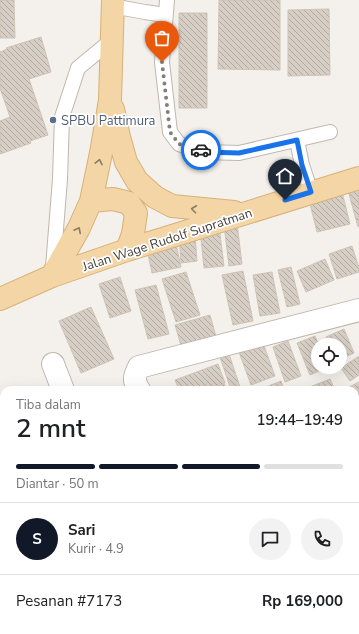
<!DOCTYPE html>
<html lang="id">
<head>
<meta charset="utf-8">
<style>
	body { margin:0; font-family:"Nunito Sans",sans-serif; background:#f2f2f2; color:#202124; height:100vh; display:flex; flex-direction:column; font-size:15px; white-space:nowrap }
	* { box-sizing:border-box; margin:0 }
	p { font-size:13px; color:#757577 }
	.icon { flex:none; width:22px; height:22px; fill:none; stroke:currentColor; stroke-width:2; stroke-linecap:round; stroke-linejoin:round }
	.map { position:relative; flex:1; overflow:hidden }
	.sheet { position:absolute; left:0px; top:386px; width:359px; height:248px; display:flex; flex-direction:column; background:#fff; border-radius:12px 12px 0 0; box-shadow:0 4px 16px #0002 }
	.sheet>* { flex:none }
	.controls { position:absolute; left:311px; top:338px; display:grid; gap:8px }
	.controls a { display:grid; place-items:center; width:36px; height:36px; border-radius:50%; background:#fff; box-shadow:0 4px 16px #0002; font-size:20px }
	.pin { position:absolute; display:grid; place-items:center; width:34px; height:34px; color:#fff; margin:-41px -17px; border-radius:50% 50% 50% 0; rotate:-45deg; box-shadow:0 0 4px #0007 }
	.pin .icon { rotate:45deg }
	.courier { position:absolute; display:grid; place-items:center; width:40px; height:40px; margin:-20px; border:3px solid #1a73e8; border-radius:50%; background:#fff; color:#222; box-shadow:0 1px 5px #0007 }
	.head em { font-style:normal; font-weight:600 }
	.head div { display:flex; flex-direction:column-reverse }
	.head { display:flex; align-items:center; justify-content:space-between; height:68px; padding:0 16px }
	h1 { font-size:26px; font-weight:600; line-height:30px }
	.bar { display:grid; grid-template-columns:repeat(4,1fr); gap:6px 4px; align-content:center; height:48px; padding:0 16px }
	.bar i { height:5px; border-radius:3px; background:#e0e0e0 }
	.bar .current { background:#111827 }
	.bar p { grid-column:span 4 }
	.line { display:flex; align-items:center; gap:10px; padding:0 16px; border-top:1px solid #e0e0e0 }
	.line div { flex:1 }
	.round { display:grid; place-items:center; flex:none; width:42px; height:42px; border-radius:21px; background:#f2f2f2 }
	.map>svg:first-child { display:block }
	.park { fill:url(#park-crowns) }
	.building { fill:url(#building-back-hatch); stroke:#cec3b6 }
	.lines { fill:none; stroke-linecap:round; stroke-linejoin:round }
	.lane-casing { stroke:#bfb7af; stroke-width:16 }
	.street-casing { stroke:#bfb7af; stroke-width:24 }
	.primary-casing { stroke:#d7b177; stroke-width:24 }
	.lane { stroke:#fff; stroke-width:14 }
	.street { stroke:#fff; stroke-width:22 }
	.primary { stroke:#f3d5a6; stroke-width:22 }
	.oneway { stroke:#8c7c65 }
	.done { stroke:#847f78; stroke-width:4; stroke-dasharray:0 7.2 }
	.route { stroke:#1a73e8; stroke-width:5 }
	.service-dot { fill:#5c6f8a; stroke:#fff; stroke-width:1.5 }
	.labels { text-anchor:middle; stroke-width:3.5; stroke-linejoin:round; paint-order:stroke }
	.service-label { font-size:13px; fill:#4e5e75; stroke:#fff; text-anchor:start }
	.street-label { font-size:13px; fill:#48413a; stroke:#fff }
</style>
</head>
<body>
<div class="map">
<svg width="359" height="634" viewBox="0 0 359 634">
	<defs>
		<pattern id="park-crowns" width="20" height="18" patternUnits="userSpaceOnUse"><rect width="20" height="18" fill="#d4e3ba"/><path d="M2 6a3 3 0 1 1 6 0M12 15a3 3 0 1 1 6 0" fill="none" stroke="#b8c4a1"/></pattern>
		<pattern id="building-back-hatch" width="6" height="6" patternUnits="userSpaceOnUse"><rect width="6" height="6" fill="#d7cec5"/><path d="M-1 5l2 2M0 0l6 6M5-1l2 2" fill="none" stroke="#b0a9a1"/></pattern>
	</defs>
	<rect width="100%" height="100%" fill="#f4f1ec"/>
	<path class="park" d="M4,478V571L0,564V481Z"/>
	<path class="building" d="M0,0H14L15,38H0Z
		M219,0H280V70L218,69Z
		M329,9L330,75L288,76V10Z
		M179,13H207V108H179Z
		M41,37L51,72L29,79L48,135L30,141L31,143L0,154V121L10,117L0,88V52L7,49L6,48Z
		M359,179V226L358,227L346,183Z
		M341,188L350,224L317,232L308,196Z
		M237,223L242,264L229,266L224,225Z
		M219,226L224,266L204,268L200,229Z
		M195,234L197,261L181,263L179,235Z
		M175,239L181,267L152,273L146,245Z
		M352,246L359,268V272L337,279L329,254Z
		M325,259L334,280L306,292L297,271Z
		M291,267L300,304L287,307L278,270Z
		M243,271L253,321L233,325L222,275Z
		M186,272L200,315L176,322L162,279Z
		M272,272L280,313L260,316L253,275Z
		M120,277L131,311L110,318L99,284Z
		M156,285L169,334L148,339L135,290Z
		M91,307L114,359L81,373L59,321Z
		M210,315L217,340L182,349L175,325Z
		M344,329L354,353L340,359V345H329L326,337Z
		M315,336L319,345H318V367H328L310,375L297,343Z
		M288,341L301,376L285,382L273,347Z
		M263,343L275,376L251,385L239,352Z
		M229,354L241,390H231L220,357Z
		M359,356V375L350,381L341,368Z
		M218,364L225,383L207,390H179L175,380Z
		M330,379L335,390H302Z
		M281,381L284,390H267L266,387Z
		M359,382V400L355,402V390H346L345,389Z
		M224,384L228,390H213Z
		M0,423L4,432V455L0,457Z
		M359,490V515L355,517V492Z
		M359,525V549L355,544V528Z
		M0,546L4,556V611L0,600Z
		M359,573V621L358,622L355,615V575Z
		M355,625L359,634H327L325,630H355Z
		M105,630H128L131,634H102L101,633Z
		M144,630H161L164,634H147Z
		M172,630H193L186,634H174Z
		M198,630H201L203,634H190Z
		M210,630H223L225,634H212Z
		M230,630H253L254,634H232Z
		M258,630H273L275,634H260Z"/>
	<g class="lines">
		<g class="lane-casing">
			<path id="lane" d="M167,0L162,62L170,132L179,144L205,152L239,153L330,132
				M112,6L145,12L165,15
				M297,140L302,165L311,192
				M53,267L60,179L62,117L78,68L112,40"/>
		</g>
		<g class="street-casing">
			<path id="street" d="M53,364L63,390
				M139,390C133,380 134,377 139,367L359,310
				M355,482L359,479
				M0,504L4,502
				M92,630L95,634
				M62,634L70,630"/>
		</g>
		<g class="primary-casing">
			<path id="primary" d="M113,109L119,137L126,162L137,181L155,197L172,206L234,212
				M91,201L113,199L129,203L136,213L133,234L127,250
				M52,276L79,228L91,201L101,153L110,100L113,0
				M0,299L52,276L127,250L359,178"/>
		</g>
		<use href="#lane" class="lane"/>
		<use href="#street" class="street"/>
		<use href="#primary" class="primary"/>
	</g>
	<defs><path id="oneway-chevron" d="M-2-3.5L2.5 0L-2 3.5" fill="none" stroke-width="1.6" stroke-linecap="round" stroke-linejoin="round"/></defs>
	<g class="oneway">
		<use href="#oneway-chevron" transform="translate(99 162) rotate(-78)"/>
		<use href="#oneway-chevron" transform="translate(194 209) rotate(-173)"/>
		<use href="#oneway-chevron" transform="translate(78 230) rotate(-63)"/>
	</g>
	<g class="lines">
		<path class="done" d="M162,62L170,132L179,144L201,150"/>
		<path class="route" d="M201,150L205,152L239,153L297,140L302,165L311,192L285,200"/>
	</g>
	<circle class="service-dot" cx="53" cy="120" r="4"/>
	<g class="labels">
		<g class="service-label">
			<text x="61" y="125">SPBU Pattimura</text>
		</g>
		<g class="street-label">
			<text transform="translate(167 239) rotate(-18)" y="5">Jalan Wage Rudolf Supratman</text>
		</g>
	</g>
</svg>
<div class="controls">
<a><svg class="icon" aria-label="locate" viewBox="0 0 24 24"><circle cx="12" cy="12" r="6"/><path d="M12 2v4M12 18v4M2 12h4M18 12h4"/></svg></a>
</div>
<div class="pin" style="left:162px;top:62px;background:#ea580c"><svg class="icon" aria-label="bag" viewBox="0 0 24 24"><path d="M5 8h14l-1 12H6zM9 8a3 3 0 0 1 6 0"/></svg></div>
<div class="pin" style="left:285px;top:200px;background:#1f2937"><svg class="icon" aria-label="home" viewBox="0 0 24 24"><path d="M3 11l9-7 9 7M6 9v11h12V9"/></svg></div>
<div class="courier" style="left:201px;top:150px"><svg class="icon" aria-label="car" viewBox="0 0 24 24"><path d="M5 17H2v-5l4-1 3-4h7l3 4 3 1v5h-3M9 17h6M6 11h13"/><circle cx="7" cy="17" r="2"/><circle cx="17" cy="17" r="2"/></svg></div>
<section class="sheet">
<div class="head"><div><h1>2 mnt</h1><p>Tiba dalam</p></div><em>19:44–19:49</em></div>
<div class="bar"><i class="current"></i><i class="current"></i><i class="current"></i><i></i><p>Diantar · 50 m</p></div>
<div class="line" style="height:72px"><b class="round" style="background:#111827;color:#fff">S</b><div><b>Sari</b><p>Kurir · 4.9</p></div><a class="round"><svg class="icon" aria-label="chat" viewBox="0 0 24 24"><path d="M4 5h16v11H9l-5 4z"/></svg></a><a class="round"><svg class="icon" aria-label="phone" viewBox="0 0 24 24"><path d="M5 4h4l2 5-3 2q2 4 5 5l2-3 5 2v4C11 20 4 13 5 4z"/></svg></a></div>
<div class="line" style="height:52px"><div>Pesanan #7173</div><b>Rp 169,000</b></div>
</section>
</div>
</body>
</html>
